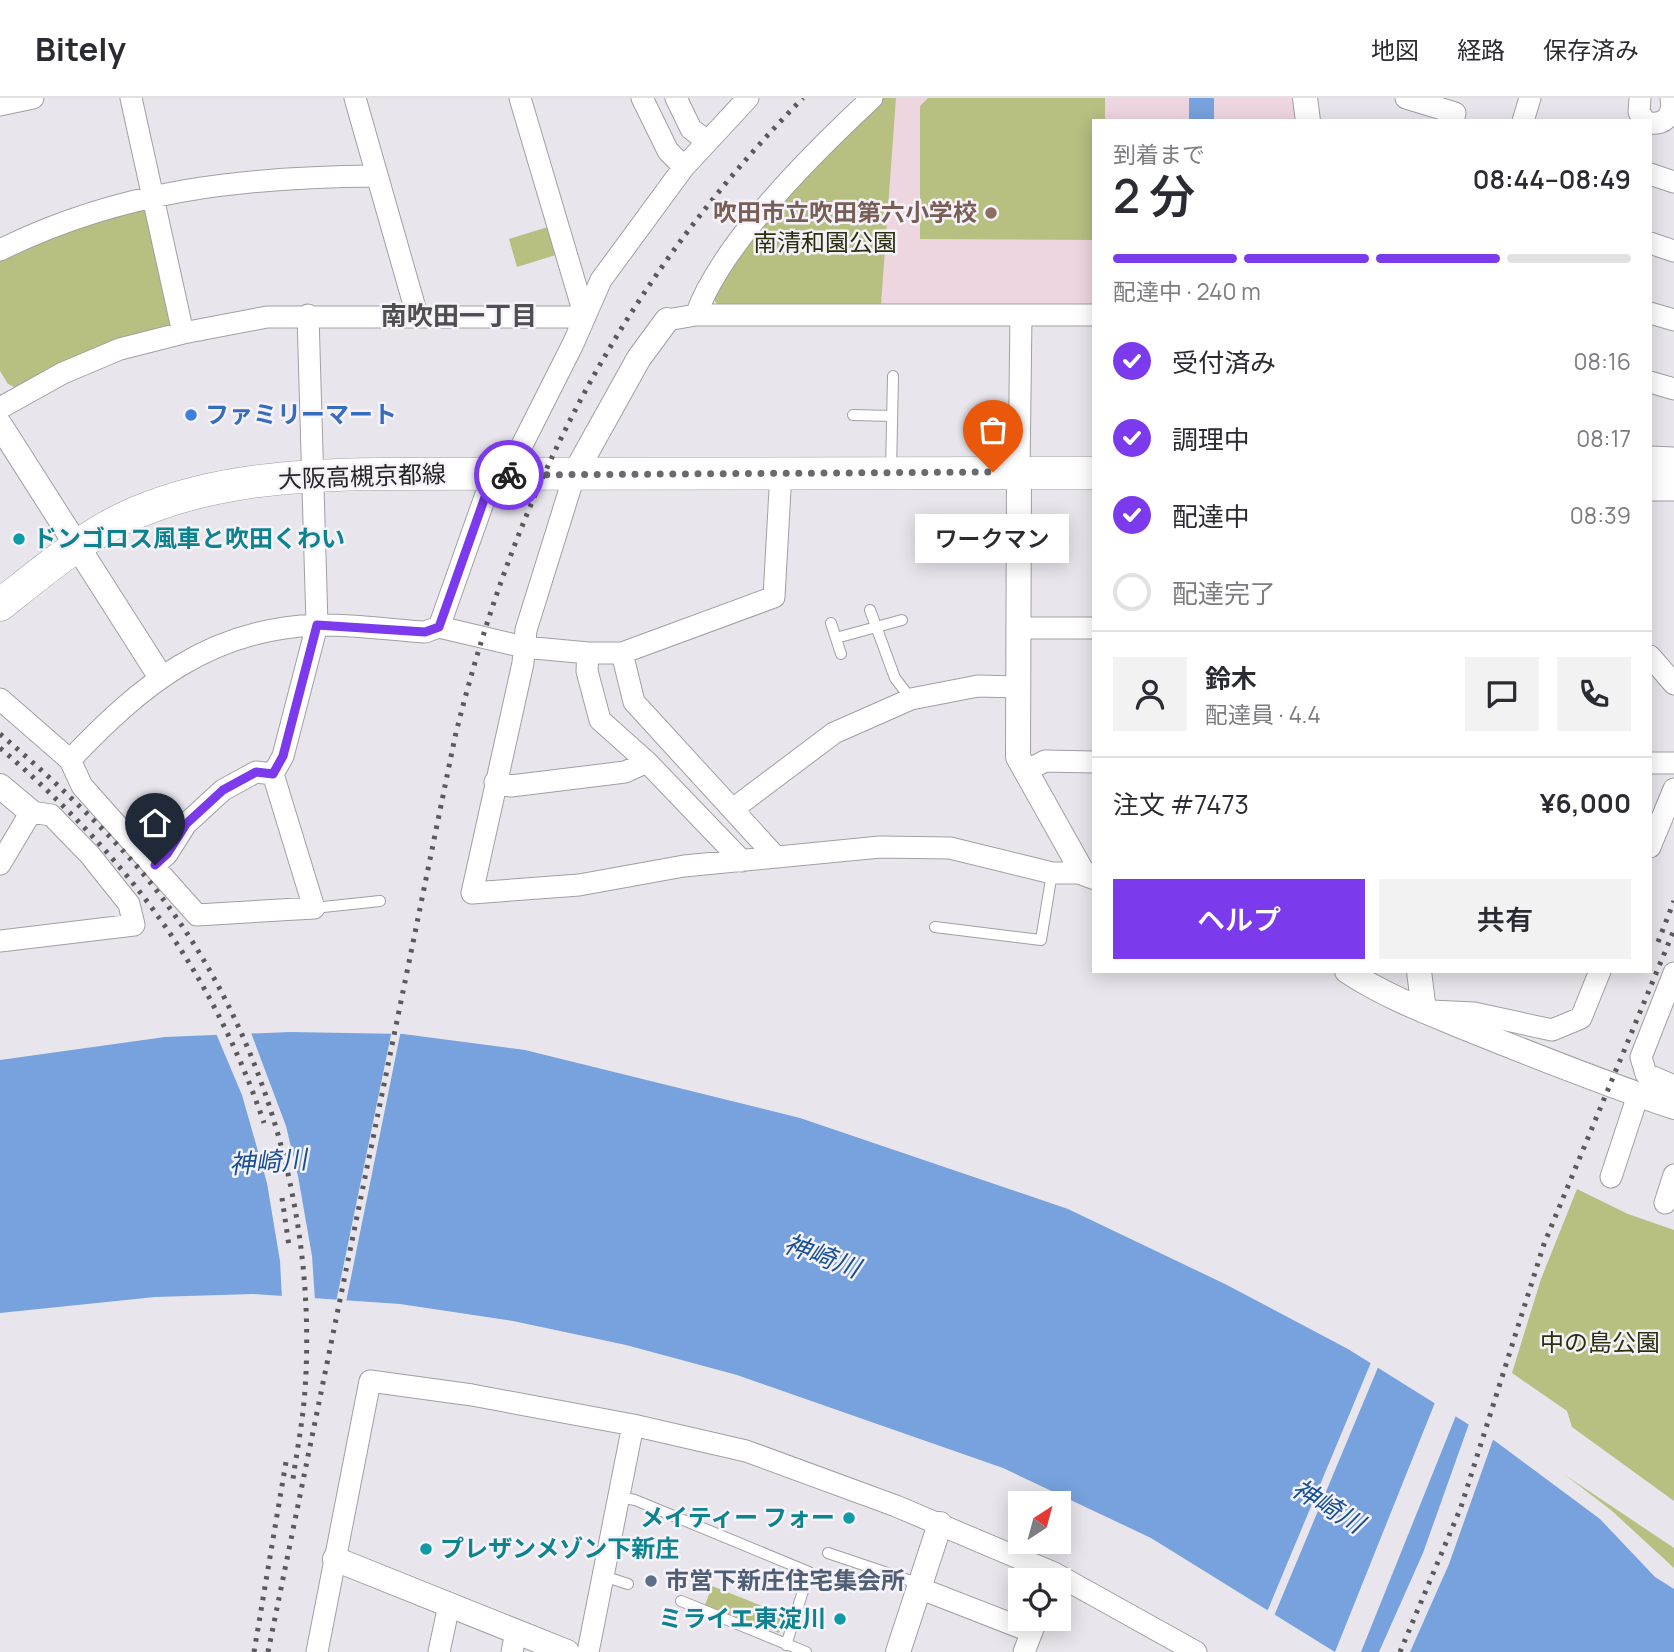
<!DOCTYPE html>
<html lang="ja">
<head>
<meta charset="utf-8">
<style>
	body { margin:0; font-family:Manrope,"Noto Sans JP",sans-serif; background:#f2f2f3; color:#2b2b33; height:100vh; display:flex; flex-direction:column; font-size:26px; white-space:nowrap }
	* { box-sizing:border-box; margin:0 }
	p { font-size:23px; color:#7c7c81 }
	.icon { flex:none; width:38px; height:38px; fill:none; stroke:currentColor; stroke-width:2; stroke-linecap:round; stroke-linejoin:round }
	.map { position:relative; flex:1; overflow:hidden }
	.side { position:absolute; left:1092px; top:21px; width:560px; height:854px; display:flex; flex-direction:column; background:#fff; border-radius:0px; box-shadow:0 4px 18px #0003 }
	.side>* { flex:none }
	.needle { width:46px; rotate:36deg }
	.tools { position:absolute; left:1008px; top:1393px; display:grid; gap:14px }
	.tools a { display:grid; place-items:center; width:63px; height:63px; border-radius:0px; background:#fff; box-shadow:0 4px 18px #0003; font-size:35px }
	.pin { position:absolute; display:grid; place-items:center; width:60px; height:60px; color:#fff; margin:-72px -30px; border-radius:50% 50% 50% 0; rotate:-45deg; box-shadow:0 0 7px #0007 }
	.pin .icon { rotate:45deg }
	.courier { position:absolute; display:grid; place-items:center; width:70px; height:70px; margin:-35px; border:5px solid #7c3aed; border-radius:50%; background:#fff; color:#222; box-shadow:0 2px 9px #0007 }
	.bubble { position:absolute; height:49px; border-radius:0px; background:#fff; box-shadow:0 4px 18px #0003; font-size:23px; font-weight:600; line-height:49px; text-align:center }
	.headline em { font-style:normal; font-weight:600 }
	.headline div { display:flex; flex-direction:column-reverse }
	.headline { display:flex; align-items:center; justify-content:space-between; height:119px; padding:0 21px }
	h1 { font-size:46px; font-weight:600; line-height:52px }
	.bar { display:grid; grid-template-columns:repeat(4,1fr); gap:10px 7px; align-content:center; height:84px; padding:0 21px }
	.bar i { height:9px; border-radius:5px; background:#e1e1e2 }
	.bar .selected { background:#7c3aed }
	.bar p { grid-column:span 4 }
	.line { display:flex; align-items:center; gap:18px; padding:0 21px; border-top:2px solid #e1e1e2 }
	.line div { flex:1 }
	.round { display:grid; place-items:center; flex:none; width:74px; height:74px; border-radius:0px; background:#f2f2f3 }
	ol { padding:0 21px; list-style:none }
	li { display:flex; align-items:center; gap:21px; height:77px }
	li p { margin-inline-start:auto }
	li .icon { padding:7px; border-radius:50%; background:#7c3aed; color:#fff; stroke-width:4 }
	li:last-child { color:#7c7c81 }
	li i { width:38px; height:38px; border:4px solid #e1e1e2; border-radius:50% }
	.cta { display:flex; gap:14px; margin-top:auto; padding:14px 21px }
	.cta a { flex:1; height:80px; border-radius:0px; background:#7c3aed; color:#fff; font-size:28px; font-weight:600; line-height:80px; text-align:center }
	.cta a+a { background:#f2f2f3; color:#2b2b33 }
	header { display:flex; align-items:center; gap:42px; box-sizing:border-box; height:98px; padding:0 35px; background:#fff; border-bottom:2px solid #e1e1e2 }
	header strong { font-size:33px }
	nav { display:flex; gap:38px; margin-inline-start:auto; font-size:24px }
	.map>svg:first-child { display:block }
	.education { fill:#eed6e0 }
	.green { fill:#b7bf81 }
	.water { fill:#77a2dd }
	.pier { fill:#e8e6ec }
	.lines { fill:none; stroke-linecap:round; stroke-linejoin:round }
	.service-casing { stroke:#a09fa4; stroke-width:12 }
	.minor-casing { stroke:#a09fa4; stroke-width:23 }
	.tertiary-casing { stroke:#a09fa4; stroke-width:26 }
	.primary-casing { stroke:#a09fa4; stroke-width:33 }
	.service { stroke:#fff; stroke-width:10 }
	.minor { stroke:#fff; stroke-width:21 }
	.tertiary { stroke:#fff; stroke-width:24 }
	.primary { stroke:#fff; stroke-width:32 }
	.rail { stroke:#5a595c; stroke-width:5; stroke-dasharray:3.5 7; stroke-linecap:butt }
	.done { stroke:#6a696d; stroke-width:7; stroke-dasharray:0 12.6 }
	.route { stroke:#7c3aed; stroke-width:9 }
	.education-dot { fill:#8d6e63; stroke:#f5f3f9; stroke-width:2.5 }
	.shop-dot { fill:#3f7fe0; stroke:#f5f3f9; stroke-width:2.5 }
	.culture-dot { fill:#0f9aa8; stroke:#f5f3f9; stroke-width:2.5 }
	.service-dot { fill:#5c6f8a; stroke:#f5f3f9; stroke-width:2.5 }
	.labels { text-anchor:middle; stroke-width:5; stroke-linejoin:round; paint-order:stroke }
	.education-label { font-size:24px; font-weight:bold; fill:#785e54; stroke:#f5f3f9; text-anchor:end }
	.park-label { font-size:24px; fill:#2c2f0e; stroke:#f5f3f9 }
	.shop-label { font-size:24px; font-weight:bold; fill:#366cbe; stroke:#f5f3f9; text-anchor:start }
	.street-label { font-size:24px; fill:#262628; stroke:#f5f3f9 }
	.culture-label { font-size:24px; font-weight:bold; fill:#0d838f; stroke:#f5f3f9; text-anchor:start }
	.service-label { font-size:24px; font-weight:bold; fill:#4e5e75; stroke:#f5f3f9; text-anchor:start }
	.neighbourhood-label { font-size:26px; font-weight:bold; fill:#4f4e53; stroke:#f5f3f9 }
	.water-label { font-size:26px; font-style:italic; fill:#194f96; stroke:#f5f3f9 }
</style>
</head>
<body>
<header>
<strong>Bitely</strong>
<nav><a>地図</a><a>経路</a><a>保存済み</a></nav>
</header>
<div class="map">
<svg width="1674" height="1554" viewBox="0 0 1674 1554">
	<rect width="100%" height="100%" fill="#e8e6ec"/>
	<path class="education" d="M896,0H1293L1296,23H1094V208L881,207Z"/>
	<path class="green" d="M881,0H896L881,207L717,206L709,195L777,106Z
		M928,0H1105V23H1094V142L920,141V8Z
		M140,110L149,115L174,221L168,229L16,290L8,286L0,273V160L55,136Z
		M551,128L559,156L517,169L509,141Z
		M1577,1091L1628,1116L1674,1132V1403L1572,1329L1567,1313L1512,1275L1541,1181Z
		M1565,1377L1674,1450V1470L1611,1412Z
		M712,1488L785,1517L779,1535L705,1507Z"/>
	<path class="water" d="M1189,0H1214V23H1189Z
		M290,934L403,936L525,952L800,1020L1068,1111L1225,1186L1348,1251L1495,1343L1600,1421L1655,1479L1674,1491V1554H1335L1151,1440L1003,1370L737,1277L626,1247L513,1223L400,1206L253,1196L155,1199L0,1215V962L165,939Z"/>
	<path class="pier" d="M250,932L286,1028L298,1078L312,1158L315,1202L282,1201L280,1163L267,1085L242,997L215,933Z
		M392,932H401L346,1204H336Z
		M1372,1262L1379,1267L1274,1518L1267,1514Z
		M1436,1302L1457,1315L1361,1554H1335Z
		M1470,1323L1494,1339L1449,1466L1410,1554H1379L1423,1455Z"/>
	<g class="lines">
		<g class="service-casing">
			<path id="service" d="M853,317L892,318
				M891,373L893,278
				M870,512L895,580L911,601
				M831,525L841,556
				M836,540L902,522
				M314,810L380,803
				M935,829L1041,842L1052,775
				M619,1399L635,1402L809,1474L786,1547
				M828,1455L920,1486
				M603,1478L628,1486
				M681,1503L806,1554"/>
		</g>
		<g class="minor-casing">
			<path id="minor" d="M131,0L183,235
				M355,0L417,217
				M520,0L585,219
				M642,0L668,53L684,69
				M676,0L691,31L706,42
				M1406,0L1455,15L1453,23
				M1640,0L1639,14L1645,23
				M0,7L33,0
				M1523,23L1530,0
				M1650,25C1666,27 1674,16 1671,0
				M1650,76L1674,84
				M1650,145L1674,153
				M0,152C121,92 244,79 376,78
				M1650,215L1674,222
				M696,217C721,146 816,52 872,0
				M667,222L696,217H1094
				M1650,284L1674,291
				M0,310L63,275L120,251L183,235L267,219H585
				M1650,359L1674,360
				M1019,374L1021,217
				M575,375L526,532L523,565L472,795L579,787L684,768L880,749L950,750L1052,775H1083
				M1650,392H1674
				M439,529L485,399L519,353L573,246L601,182L684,69L748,0
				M1019,530H1094
				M588,555L587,573L600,622L647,664L742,763
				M622,555L634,604L776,759
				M1650,558L1674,586
				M0,601L70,662L82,688L197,817L314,810L273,676L283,658L317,527L308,217
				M70,662C141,587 209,531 317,527C353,526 390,532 425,534L439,529L524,549L588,555H622L774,499L781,374
				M1650,665H1674
				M1026,673L1045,663L1094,664
				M495,684L511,688L625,674L647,664
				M733,711L834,635L911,601L978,588L1018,589
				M1650,749L1674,691
				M0,766L31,714L51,717L90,757L129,806L134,827L0,843
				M155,767L167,756L186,726L223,692L256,674L273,676
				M1674,875L1641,959L1646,976L1674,988
				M1431,913L1474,915L1552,932L1581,920L1600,873
				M1611,1079L1638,997
				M1665,1105L1674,1077
				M919,1490L1032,1534
				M317,1554L370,1283L472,1297L633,1327
				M439,1554L449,1507
				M512,1554L516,1534
				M588,1554L633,1327L746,1353L896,1408L1054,1475L1196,1554
				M1024,1554L1036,1523"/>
		</g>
		<g class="tertiary-casing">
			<path id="tertiary" d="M1305,0L1308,23
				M0,327L160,578
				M1019,374L1018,659L1083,775L1094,779
				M575,375L639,260L667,222
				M0,688L31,714
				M1347,873C1386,899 1430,915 1473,933C1540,960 1606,986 1674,1009
				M1419,873L1424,913
				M335,1461L567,1554
				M898,1554L940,1426"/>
		</g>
		<g class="primary-casing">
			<path id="primary" d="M1650,377H1661
				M0,507C38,477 78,443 122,421C202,383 291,377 378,376L1094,375"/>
		</g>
		<use href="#service" class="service"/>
		<use href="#minor" class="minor"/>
		<use href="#tertiary" class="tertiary"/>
		<use href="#primary" class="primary"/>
		<path class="rail" d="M0,636C47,676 93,719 134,765C257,907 318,1105 305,1292C303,1322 297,1352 293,1381
			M0,650C124,756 211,870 264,1025
			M1658,844L1674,803
			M282,1100L289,1148
			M254,1554L286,1364
			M268,1554L455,639C516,390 623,183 803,0
			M1400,1554L1461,1409L1544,1146L1674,832"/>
	</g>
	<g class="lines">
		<path class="done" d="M509,377L993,374"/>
		<path class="route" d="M155,767L167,756L186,726L223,692L256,674L273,676L283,658L317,527L425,534L439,529L485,399L501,377H509"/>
	</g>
	<circle class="education-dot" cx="991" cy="115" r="7"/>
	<circle class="shop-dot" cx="191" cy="317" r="7"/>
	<g class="culture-dot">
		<circle cx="19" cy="441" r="7"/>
		<circle cx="849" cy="1420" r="7"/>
		<circle cx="426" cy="1451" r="7"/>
		<circle cx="840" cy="1521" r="7"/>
	</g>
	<circle class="service-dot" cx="651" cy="1483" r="7"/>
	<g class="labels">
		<g class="education-label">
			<text x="977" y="123">吹田市立吹田第六小学校</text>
		</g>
		<g class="park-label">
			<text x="825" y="153">南清和園公園</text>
			<text x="1600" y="1253">中の島公園</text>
		</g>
		<g class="shop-label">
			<text x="205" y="325">ファミリーマート</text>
		</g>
		<g class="street-label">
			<text transform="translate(362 379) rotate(-2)" y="8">大阪高槻京都線</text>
		</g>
		<g class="culture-label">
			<text x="33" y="449">ドンゴロス風車と吹田くわい</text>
			<text x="835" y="1428" text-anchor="end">メイティー フォー</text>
			<text x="440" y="1459">プレザンメゾン下新庄</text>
			<text x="826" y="1529" text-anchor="end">ミライエ東淀川</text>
		</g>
		<g class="service-label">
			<text x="665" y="1491">市営下新庄住宅集会所</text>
		</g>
		<g class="neighbourhood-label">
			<text x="459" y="227">南吹田一丁目</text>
		</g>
		<g class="water-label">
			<text transform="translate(268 1064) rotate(-4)" y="9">神崎川</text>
			<text transform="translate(822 1158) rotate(20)" y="9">神崎川</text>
			<text transform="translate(1328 1408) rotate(31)" y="9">神崎川</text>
		</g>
	</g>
</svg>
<div class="tools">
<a><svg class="needle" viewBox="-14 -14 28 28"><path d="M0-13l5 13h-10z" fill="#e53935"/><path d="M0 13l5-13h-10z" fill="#7c7c81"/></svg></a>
<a><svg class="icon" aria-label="locate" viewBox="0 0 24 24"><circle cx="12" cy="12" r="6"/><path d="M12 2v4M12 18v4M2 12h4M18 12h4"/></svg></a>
</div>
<div class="pin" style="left:993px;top:374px;background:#ea580c"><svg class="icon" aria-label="bag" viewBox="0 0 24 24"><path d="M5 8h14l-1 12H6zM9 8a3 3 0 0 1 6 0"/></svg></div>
<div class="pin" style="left:155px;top:767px;background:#1f2937"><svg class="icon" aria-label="home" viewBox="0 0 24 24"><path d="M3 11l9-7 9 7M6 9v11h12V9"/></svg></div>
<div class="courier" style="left:509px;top:377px"><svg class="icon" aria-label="bike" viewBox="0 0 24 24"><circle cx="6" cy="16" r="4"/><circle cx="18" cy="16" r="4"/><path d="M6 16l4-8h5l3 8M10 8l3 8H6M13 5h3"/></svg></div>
<div class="bubble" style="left:915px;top:416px;width:154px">ワークマン</div>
<section class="side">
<div class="headline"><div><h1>2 分</h1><p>到着まで</p></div><em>08:44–08:49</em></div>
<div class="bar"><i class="selected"></i><i class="selected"></i><i class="selected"></i><i></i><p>配達中 · 240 m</p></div>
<ol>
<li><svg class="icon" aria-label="check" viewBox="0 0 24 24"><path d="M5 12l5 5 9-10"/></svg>受付済み<p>08:16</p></li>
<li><svg class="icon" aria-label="check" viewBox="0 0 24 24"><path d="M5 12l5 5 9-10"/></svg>調理中<p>08:17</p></li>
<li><svg class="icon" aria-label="check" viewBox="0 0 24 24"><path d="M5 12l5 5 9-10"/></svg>配達中<p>08:39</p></li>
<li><i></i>配達完了</li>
</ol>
<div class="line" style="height:126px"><a class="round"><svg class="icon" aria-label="person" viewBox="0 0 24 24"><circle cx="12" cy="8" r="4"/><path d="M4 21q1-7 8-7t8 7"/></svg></a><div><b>鈴木</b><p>配達員 · 4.4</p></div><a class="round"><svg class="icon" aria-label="chat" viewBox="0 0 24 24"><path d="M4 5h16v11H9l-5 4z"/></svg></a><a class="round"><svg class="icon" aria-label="phone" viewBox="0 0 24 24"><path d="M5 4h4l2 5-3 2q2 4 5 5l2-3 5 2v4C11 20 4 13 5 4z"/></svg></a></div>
<div class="line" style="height:91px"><div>注文 #7473</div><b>¥6,000</b></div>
<div class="cta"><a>ヘルプ</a><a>共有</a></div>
</section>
</div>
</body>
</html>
